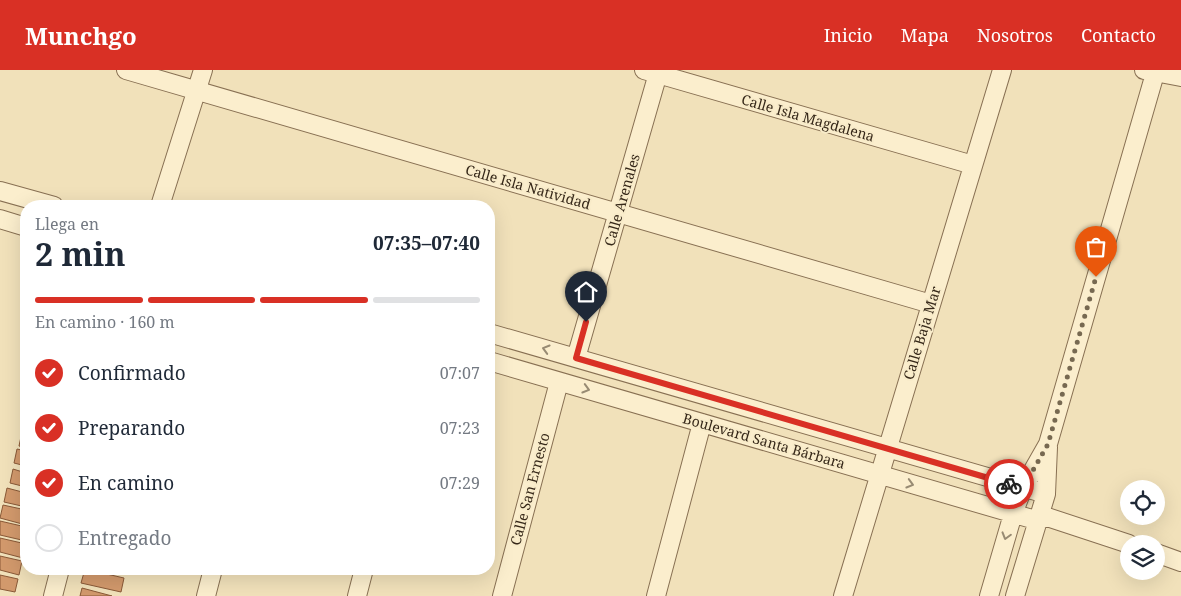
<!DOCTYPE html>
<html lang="es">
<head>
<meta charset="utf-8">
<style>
	body { margin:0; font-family:"Noto Serif",serif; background:#f6f6f7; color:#1f2937; height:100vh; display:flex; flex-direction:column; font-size:19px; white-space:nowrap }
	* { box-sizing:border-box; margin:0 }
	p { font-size:16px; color:#747a83 }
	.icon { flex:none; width:28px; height:28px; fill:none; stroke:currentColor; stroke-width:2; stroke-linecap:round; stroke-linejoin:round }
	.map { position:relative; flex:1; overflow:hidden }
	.drawer { position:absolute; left:20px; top:130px; width:475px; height:375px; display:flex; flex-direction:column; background:#fff; border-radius:20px; box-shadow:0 5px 20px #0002 }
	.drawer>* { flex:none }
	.buttons { position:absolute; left:1120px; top:410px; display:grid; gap:10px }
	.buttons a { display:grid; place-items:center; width:45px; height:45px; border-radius:50%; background:#fff; box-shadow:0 5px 20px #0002; font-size:25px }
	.pin { position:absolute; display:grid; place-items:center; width:42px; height:42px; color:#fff; margin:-51px -21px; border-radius:50% 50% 50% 0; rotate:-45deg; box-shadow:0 0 5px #0007 }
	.pin .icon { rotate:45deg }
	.courier { position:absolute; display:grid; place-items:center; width:50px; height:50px; margin:-25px; border:4px solid #d93025; border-radius:50%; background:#fff; color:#222; box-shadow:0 1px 6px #0007 }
	.overview em { font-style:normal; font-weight:700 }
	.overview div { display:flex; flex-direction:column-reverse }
	.overview { display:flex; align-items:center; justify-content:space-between; height:85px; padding:0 15px }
	h1 { font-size:32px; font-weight:700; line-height:38px }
	.bar { display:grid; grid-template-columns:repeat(4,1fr); gap:8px 5px; align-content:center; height:60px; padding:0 15px }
	.bar i { height:6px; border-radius:4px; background:#e0e1e3 }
	.bar .on { background:#d93025 }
	.bar p { grid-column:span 4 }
	ol { padding:0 15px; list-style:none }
	li { display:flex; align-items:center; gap:15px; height:55px }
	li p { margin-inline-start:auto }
	li .icon { padding:5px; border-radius:50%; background:#d93025; color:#fff; stroke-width:4 }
	li:last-child { color:#747a83 }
	li i { width:28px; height:28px; border:2px solid #e0e1e3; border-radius:50% }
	header { display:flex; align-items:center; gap:30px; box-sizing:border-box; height:70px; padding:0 25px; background:#d93025; color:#fff }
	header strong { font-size:24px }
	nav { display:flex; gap:28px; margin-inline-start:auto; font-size:18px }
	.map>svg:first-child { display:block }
	.building { fill:#d2996c; stroke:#895937 }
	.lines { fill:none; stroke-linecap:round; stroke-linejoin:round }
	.street-casing { stroke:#887053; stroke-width:20 }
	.street { stroke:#fbeecd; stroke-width:18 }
	.oneway { stroke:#988b73 }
	.done { stroke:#776951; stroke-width:5; stroke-dasharray:0 9 }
	.route { stroke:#d93025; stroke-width:6 }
	.labels { text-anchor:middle; stroke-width:4; stroke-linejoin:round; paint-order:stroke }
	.street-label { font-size:14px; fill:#362819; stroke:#f8ebc9 }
</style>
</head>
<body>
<header>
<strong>Munchgo</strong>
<nav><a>Inicio</a><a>Mapa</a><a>Nosotros</a><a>Contacto</a></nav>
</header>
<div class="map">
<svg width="1181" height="526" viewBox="0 0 1181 526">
	<rect width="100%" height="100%" fill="#f1e1ba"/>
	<path class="building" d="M22,362L26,363V378L19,376Z
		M17,379L26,381V396L14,393Z
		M13,399L26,403V417L10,413Z
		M7,418L26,423V437L4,432Z
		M3,435L26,440V455L0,448Z
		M0,451L26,457V471L0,465Z
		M0,468L26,474L23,488L0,482Z
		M0,486L22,491L19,505L0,500Z
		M85,499L124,508L121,522L81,513Z
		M0,505L18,509L15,522L0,519Z
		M82,518L112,526H80Z"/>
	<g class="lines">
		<g class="street-casing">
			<path id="street" d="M126,0L931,234
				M644,0L973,95
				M1144,0L1181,7
				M0,121L54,136
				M160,136L203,0
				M0,149L26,157
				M489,263L1046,424
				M576,288L659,0
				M489,291L1039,451
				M1041,445L1129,474
				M1156,483L1181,492
				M53,526L60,499
				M206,526L213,499
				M357,526L364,499
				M502,526L559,312
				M656,526L702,353
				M843,526L1002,0
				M989,526L1013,444L1023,418L1048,374L1156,0
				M1015,526L1046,424L1048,377"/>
		</g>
		<use href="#street" class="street"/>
	</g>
	<defs><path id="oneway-chevron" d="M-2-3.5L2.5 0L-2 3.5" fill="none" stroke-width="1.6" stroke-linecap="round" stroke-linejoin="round" transform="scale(1.25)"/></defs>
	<g class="oneway">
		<use href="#oneway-chevron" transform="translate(546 279) rotate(-164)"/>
		<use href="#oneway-chevron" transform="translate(586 319) rotate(16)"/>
		<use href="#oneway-chevron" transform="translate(910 414) rotate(16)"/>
		<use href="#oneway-chevron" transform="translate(1006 466) rotate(106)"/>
	</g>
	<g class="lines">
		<path class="done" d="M1009,414L1023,418L1048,374L1096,207"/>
		<path class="route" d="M586,252L576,288L1009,414"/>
	</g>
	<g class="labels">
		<g class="street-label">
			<text transform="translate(808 48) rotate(16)" y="5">Calle Isla Magdalena</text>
			<text transform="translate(528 117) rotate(16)" y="5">Calle Isla Natividad</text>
			<text transform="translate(622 130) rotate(-74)" y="5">Calle Arenales</text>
			<text transform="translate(922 263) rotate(-73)" y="5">Calle Baja Mar</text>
			<text transform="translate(764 371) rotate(16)" y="5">Boulevard Santa Bárbara</text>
			<text transform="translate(530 419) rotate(-75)" y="5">Calle San Ernesto</text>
		</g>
	</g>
</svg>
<div class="buttons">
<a><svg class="icon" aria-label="locate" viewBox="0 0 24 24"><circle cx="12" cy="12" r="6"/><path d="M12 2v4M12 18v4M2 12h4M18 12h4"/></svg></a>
<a><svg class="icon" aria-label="layers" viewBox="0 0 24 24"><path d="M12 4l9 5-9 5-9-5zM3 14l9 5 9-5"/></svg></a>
</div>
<div class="pin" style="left:1096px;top:207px;background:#ea580c"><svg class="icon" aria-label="bag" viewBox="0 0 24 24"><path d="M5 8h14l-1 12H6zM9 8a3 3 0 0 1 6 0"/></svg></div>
<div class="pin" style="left:586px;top:252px;background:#1f2937"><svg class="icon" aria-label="home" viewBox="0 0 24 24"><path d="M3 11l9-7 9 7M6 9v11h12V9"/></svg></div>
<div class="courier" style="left:1009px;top:414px"><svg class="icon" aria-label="bike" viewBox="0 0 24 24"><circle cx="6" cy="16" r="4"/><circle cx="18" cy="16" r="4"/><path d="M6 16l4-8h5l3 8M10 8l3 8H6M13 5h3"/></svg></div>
<section class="drawer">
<div class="overview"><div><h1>2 min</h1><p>Llega en</p></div><em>07:35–07:40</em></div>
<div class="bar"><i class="on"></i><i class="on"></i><i class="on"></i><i></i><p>En camino · 160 m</p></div>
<ol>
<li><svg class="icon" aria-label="check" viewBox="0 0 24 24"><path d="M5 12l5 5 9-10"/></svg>Confirmado<p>07:07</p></li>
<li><svg class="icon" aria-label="check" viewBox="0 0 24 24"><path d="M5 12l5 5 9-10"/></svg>Preparando<p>07:23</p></li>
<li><svg class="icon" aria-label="check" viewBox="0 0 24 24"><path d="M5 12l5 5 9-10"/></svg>En camino<p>07:29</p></li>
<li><i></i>Entregado</li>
</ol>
</section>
</div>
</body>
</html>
